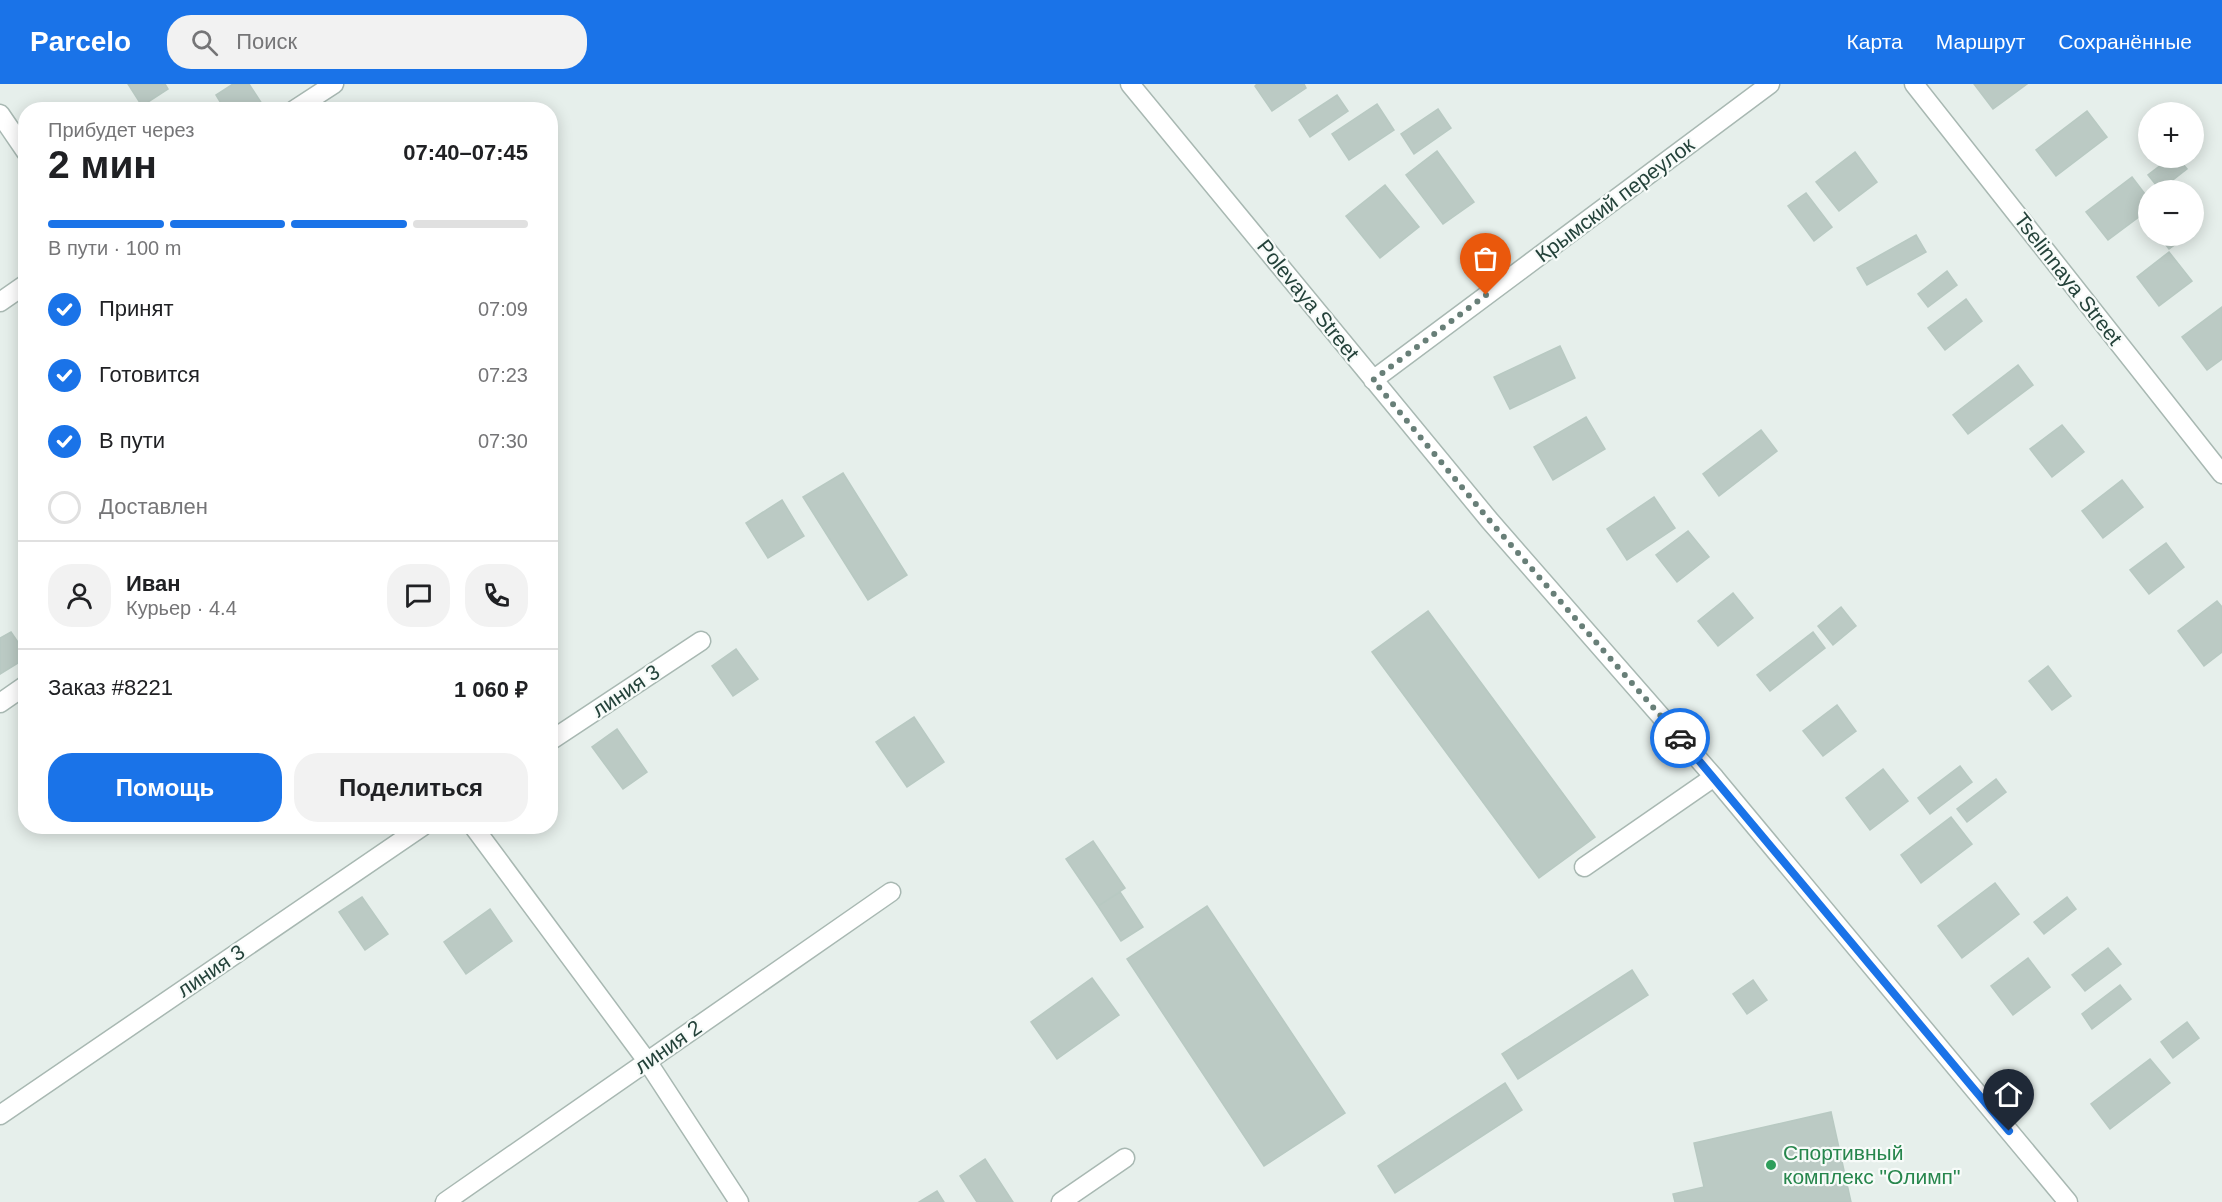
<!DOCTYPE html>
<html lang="ru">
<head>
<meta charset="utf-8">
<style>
	body { margin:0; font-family:Arial,sans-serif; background:#f2f2f2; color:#202124; height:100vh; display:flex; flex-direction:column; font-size:22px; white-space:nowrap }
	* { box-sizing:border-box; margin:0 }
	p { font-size:20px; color:#757577 }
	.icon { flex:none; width:33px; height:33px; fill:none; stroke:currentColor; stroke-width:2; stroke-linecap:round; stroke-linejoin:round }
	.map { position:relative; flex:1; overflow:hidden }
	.sheet { position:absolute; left:18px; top:18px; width:540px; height:732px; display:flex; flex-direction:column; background:#fff; border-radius:24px; box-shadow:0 3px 15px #0003 }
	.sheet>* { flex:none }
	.fabs { position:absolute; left:2138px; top:18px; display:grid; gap:12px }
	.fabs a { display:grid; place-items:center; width:66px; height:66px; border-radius:50%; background:#fff; box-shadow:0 3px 15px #0003; font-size:30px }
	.pin { position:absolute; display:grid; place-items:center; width:51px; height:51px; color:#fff; margin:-62px -26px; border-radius:50% 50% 50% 0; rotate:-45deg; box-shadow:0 0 6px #0007 }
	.pin .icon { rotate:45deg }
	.courier { position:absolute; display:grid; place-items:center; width:60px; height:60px; margin:-30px; border:4px solid #1a73e8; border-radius:50%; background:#fff; color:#222; box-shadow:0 2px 8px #0007 }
	.headline em { font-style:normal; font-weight:800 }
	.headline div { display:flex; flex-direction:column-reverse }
	.headline { display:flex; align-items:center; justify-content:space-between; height:102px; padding:0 30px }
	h1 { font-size:39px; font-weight:800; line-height:45px }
	.bar { display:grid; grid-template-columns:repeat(4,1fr); gap:9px 6px; align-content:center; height:72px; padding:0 30px }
	.bar i { height:8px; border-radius:4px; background:#e0e0e0 }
	.bar .active { background:#1a73e8 }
	.bar p { grid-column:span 4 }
	.line { display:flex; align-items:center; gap:15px; padding:0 30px; border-top:2px solid #e0e0e0 }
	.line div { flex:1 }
	.round { display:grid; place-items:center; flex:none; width:63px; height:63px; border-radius:24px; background:#f2f2f2 }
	ol { padding:0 30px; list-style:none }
	li { display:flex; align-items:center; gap:18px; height:66px }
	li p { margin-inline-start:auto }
	li .icon { padding:6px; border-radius:50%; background:#1a73e8; color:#fff; stroke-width:4 }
	li:last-child { color:#757577 }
	li i { width:33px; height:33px; border:3px solid #e0e0e0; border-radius:50% }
	.primary-button { display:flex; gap:12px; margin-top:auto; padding:12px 30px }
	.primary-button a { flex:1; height:69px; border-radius:24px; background:#1a73e8; color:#fff; font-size:24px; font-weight:800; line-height:69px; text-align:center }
	.primary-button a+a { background:#f2f2f2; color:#202124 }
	header { display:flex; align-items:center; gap:36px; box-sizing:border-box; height:84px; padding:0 30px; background:#1a73e8; color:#fff }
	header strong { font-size:28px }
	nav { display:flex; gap:33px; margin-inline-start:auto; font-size:21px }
	.search { width:420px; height:54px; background:#f2f2f2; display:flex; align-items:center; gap:15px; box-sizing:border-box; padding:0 21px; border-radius:24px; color:#757577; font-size:22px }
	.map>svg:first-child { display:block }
	.building { fill:#bbcac4; stroke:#b8c9c2; stroke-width:1.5 }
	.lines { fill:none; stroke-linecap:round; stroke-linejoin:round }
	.service-casing { stroke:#a8b8b2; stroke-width:21 }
	.minor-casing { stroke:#a8b8b2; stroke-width:21 }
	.service { stroke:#fff; stroke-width:18 }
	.minor { stroke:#fff; stroke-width:18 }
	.done { stroke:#687f78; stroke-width:6; stroke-dasharray:0 10.8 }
	.route { stroke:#1a73e8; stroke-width:8 }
	.leisure-dot { fill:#2e9e5b; stroke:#f7fbf9; stroke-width:2 }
	.labels { text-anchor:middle; stroke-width:4.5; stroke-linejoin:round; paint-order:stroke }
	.street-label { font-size:21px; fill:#24423a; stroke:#f7fbf9 }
	.leisure-label { font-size:21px; fill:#27864d; stroke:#f7fbf9; text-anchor:start }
</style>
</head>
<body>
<header>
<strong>Parcelo</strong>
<div class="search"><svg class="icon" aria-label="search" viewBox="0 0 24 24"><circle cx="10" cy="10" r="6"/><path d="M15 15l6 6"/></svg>Поиск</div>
<nav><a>Карта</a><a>Маршрут</a><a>Сохранённые</a></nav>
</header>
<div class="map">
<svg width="2222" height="1118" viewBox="0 0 2222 1118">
	<rect width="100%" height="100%" fill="#e6efeb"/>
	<path class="building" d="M128,0H165L168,5L142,22Z
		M233,0H249L266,26H225L216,11Z
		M1257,0H1304L1306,4L1272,27L1255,2Z
		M1974,0H2027L1993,25Z
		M1337,11L1348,27L1310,53L1299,36Z
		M1377,20L1394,46L1349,76L1332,50Z
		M1438,25L1451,44L1414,70L1401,50Z
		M2087,27L2107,53L2056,92L2036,66Z
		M1437,67L1474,118L1443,140L1406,91Z
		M1855,68L1877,98L1839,127L1816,98Z
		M2170,74H2178L2187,85L2160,106L2148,91Z
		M2132,93L2148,114V126L2108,156L2086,128Z
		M1385,101L1419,143L1380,174L1346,132Z
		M1806,109L1832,143L1814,157L1788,122Z
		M1916,151L1926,168L1867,201L1857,184Z
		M2159,152H2187L2169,165Z
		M2169,168L2192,197L2159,222L2137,193Z
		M1947,187L1957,201L1928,223L1918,210Z
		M1966,215L1982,237L1945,266L1928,244Z
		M2222,223V275L2207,286L2182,253Z
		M1560,262L1575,294L1510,325L1494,293Z
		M2018,281L2033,301L1968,350L1953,331Z
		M1586,333L1605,365L1553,396L1534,363Z
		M2062,341L2084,368L2052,393L2030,365Z
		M1761,346L1777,367L1719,412L1703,390Z
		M843,389L907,491L868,516L803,413Z
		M2122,396L2143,423L2103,454L2082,427Z
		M1654,413L1675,444L1627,476L1607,445Z
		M782,416L804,452L768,474L746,439Z
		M1688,447L1709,473L1677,498L1656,471Z
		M2166,459L2184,483L2149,510L2130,486Z
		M1733,509L1753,534L1718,562L1698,537Z
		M2217,517L2222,523V568L2204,582L2178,547Z
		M1841,523L1856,542L1833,561L1818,542Z
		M1428,527L1595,753L1539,794L1372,568Z
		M11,548L26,570V574L0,590V554Z
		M1813,548L1825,564L1770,607L1757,591Z
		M736,565L758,595L733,612L712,582Z
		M2048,582L2071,612L2052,626L2029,597Z
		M1837,621L1856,647L1823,672L1803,647Z
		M914,633L944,678L907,703L876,658Z
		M617,645L647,688L623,705L592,663Z
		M1960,682L1972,698L1930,730L1918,714Z
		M1883,685L1908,717L1870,746L1846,714Z
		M1996,695L2006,708L1967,738L1957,725Z
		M1951,733L1972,760L1921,799L1901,771Z
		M1093,757L1125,804L1098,822L1066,775Z
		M1995,799L2019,830L1962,874L1938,842Z
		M1120,808L1143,843L1121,857L1098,822Z
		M362,813L388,850L365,866L339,828Z
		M2067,813L2076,825L2044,850L2034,838Z
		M1207,822L1345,1029L1264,1082L1127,875Z
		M490,825L512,857L466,890L444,858Z
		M2108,864L2121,880L2085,907L2072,891Z
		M2028,874L2050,903L2013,931L1991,902Z
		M1632,886L1648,911L1518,995L1502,970Z
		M1092,894L1119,931L1057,975L1031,938Z
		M1753,896L1767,916L1747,930L1733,910Z
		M2120,901L2131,915L2092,945L2082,930Z
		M2187,938L2199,954L2173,974L2161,958Z
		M2150,975L2170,999L2110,1045L2091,1020Z
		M1505,999L1522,1026L1395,1109L1378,1082Z
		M1831,1028L1851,1118H1675L1673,1110L1704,1103L1694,1059Z
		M985,1075L1013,1118H977L960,1092Z
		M937,1107L944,1118H919Z"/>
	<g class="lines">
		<g class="service-casing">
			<path id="service" d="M1584,783L1714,693"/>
		</g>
		<g class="minor-casing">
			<path id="minor" d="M1130,0L1490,437L1714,693L2068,1118
				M1914,0L2222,390
				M294,26L334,0
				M0,30L26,68
				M0,218L26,200
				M1373,296L1770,0
				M0,619L26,601
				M550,657L701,557
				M473,742L647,977L739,1118
				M0,1031L423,742
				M445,1118L891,808
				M1061,1118L1125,1074"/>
		</g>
		<use href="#service" class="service"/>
		<use href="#minor" class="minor"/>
	</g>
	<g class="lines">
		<path class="done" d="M1486,211L1373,296L1490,437L1680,654"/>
		<path class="route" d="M1680,654L2009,1047"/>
	</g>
	<circle class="leisure-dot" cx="1771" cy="1081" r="6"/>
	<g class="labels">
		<g class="street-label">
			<text transform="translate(1615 116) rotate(-37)" y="7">Крымский переулок</text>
			<text transform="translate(2068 195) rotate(52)" y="7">Tselinnaya Street</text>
			<text transform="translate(1308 216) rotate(51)" y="7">Polevaya Street</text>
			<text transform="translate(626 607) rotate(-34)" y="7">линия 3</text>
			<text transform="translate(211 887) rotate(-34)" y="7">линия 3</text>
			<text transform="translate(668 963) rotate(-35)" y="7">линия 2</text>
		</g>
		<g class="leisure-label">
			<text x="1783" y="1076">Спортивный<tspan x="1783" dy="24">комплекс "Олимп"</tspan></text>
		</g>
	</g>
</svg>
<div class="fabs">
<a>+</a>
<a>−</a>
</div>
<div class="pin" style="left:1486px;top:211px;background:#ea580c"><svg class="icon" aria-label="bag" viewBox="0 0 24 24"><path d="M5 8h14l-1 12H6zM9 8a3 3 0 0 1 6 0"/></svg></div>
<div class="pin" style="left:2009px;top:1047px;background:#1f2937"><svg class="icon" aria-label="home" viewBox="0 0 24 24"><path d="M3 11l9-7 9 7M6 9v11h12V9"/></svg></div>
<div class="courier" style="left:1680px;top:654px"><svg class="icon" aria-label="car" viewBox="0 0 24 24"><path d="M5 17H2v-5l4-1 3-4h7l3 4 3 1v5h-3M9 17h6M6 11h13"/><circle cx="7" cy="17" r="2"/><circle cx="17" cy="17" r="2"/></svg></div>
<section class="sheet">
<div class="headline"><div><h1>2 мин</h1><p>Прибудет через</p></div><em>07:40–07:45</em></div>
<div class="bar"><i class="active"></i><i class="active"></i><i class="active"></i><i></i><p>В пути · 100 m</p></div>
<ol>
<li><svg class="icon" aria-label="check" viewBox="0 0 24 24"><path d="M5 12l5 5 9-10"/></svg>Принят<p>07:09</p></li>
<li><svg class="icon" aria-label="check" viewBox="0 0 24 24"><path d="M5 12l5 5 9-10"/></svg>Готовится<p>07:23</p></li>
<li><svg class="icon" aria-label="check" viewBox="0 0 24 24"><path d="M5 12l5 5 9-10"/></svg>В пути<p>07:30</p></li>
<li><i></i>Доставлен</li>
</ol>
<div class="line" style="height:108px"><a class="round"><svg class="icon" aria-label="person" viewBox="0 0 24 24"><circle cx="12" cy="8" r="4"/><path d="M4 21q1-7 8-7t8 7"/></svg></a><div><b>Иван</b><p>Курьер · 4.4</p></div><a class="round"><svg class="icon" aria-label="chat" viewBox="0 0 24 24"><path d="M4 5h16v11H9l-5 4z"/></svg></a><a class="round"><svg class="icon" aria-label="phone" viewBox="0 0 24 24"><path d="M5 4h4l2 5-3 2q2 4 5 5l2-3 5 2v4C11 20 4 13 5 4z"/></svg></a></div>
<div class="line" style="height:78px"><div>Заказ #8221</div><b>1 060 ₽</b></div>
<div class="primary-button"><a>Помощь</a><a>Поделиться</a></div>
</section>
</div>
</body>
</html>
